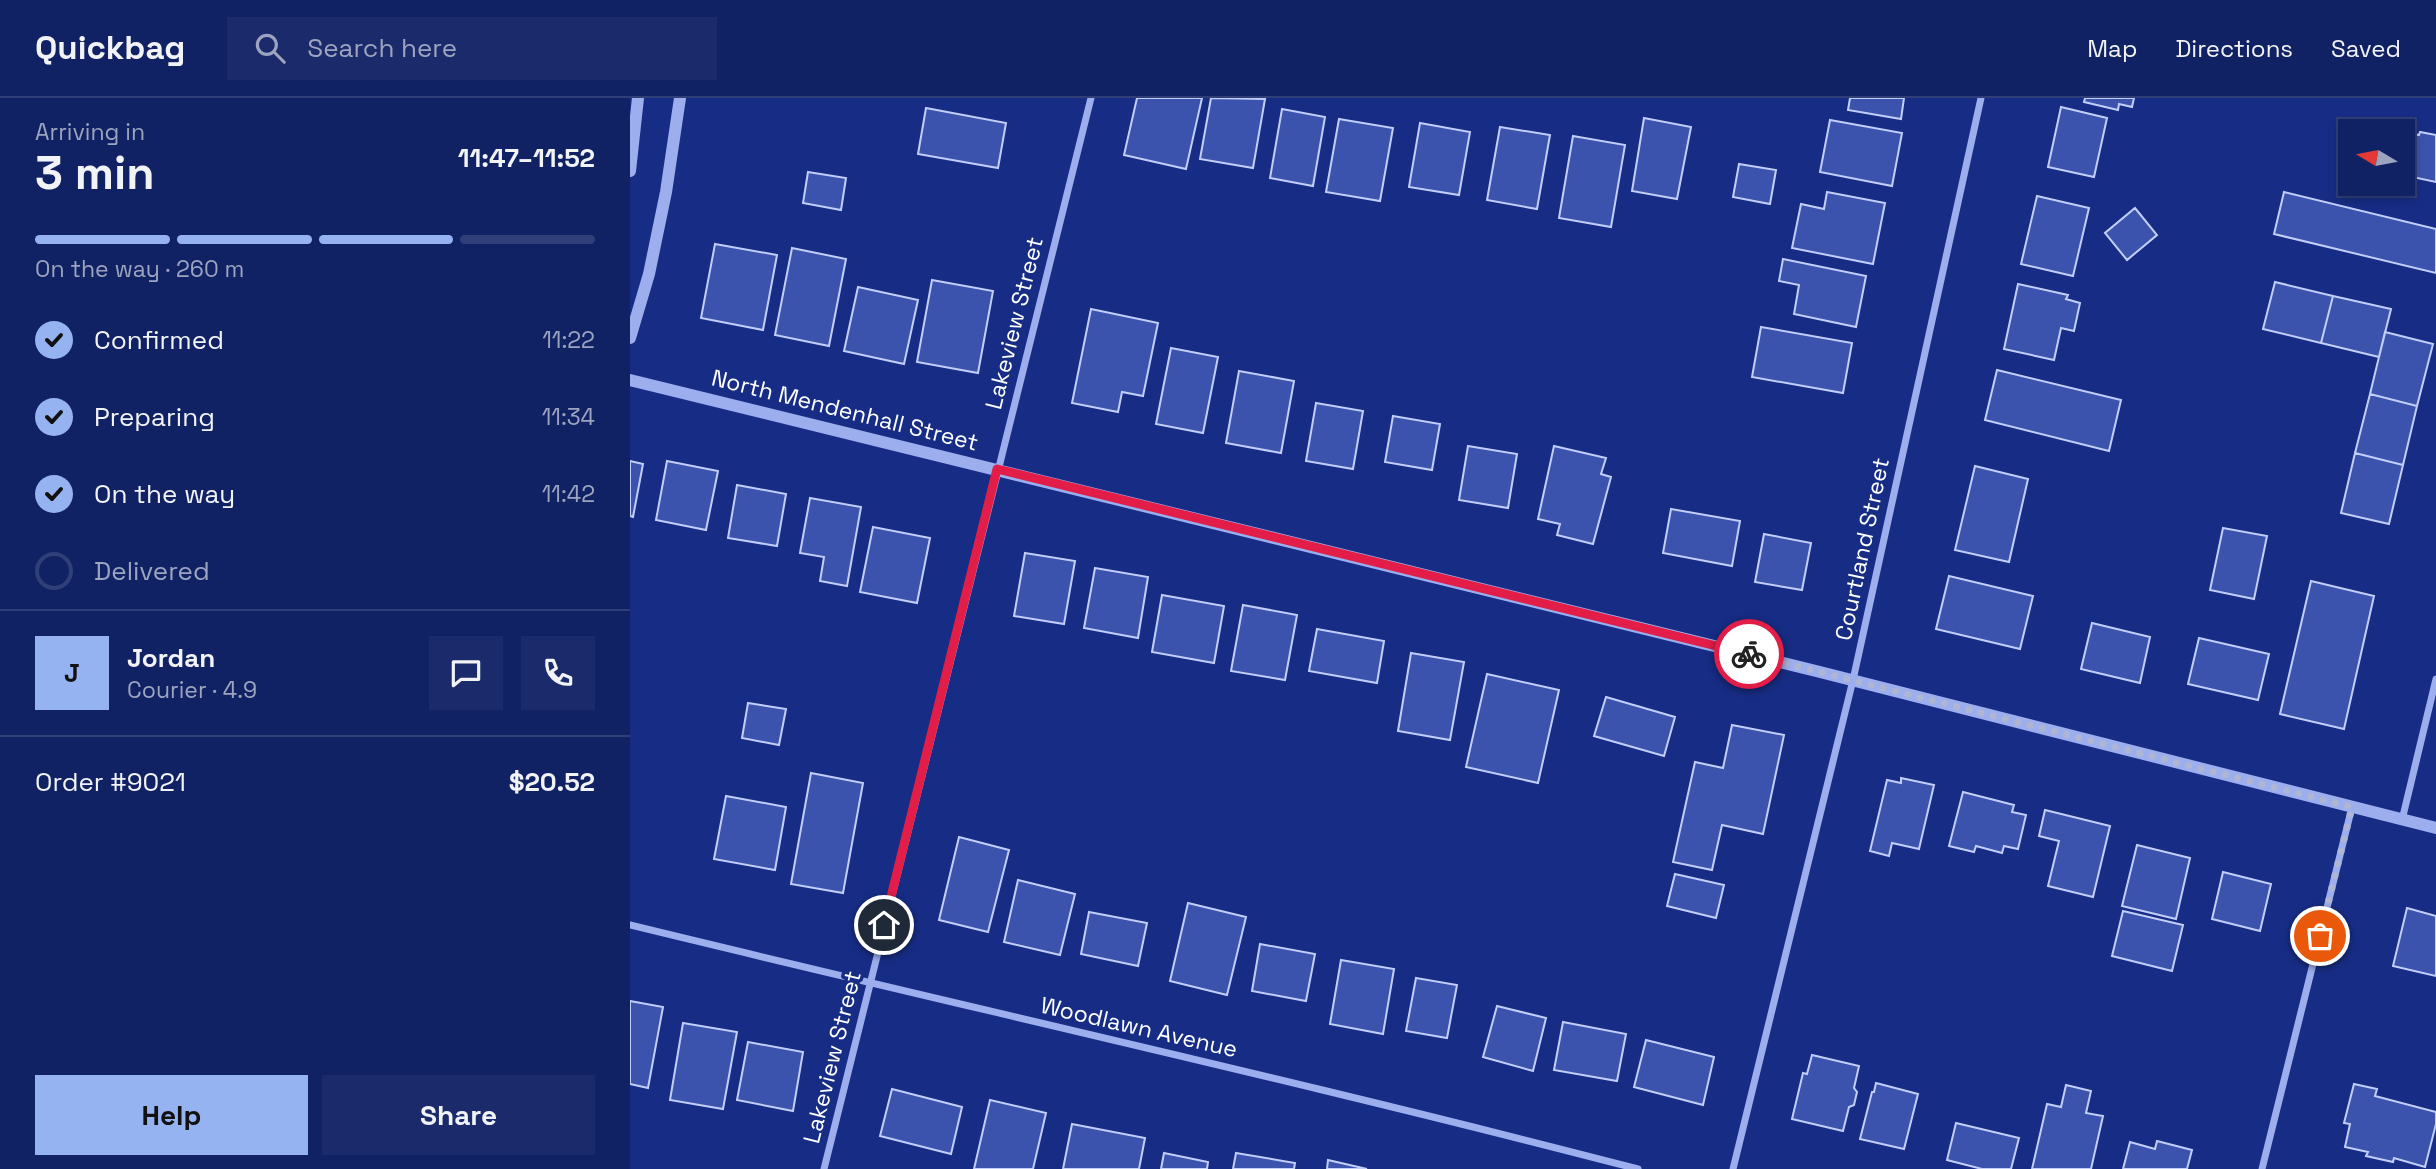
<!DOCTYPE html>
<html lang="en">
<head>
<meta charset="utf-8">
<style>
	body { margin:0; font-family:"Space Grotesk",sans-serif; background:#1a2a6a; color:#f1f3f6; height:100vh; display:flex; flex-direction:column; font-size:26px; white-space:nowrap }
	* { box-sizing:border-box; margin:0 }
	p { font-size:23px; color:#9ca4bf }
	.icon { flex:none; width:38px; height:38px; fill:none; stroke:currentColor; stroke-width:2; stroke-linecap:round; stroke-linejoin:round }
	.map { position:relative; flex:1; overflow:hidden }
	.side { display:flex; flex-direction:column; background:#112264; width:630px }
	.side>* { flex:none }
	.needle { width:46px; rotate:280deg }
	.buttons { position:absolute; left:1708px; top:21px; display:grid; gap:14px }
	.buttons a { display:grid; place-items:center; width:77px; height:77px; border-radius:0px; background:#112264; box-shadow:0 4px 10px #0003,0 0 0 2px #303f78; font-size:35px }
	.pin { position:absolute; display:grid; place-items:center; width:60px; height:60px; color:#fff; margin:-30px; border:4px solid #fff; border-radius:50%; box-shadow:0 2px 7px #0007 }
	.courier { position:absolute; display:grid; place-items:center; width:70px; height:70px; margin:-35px; border:5px solid #e11d48; border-radius:50%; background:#fff; color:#222; box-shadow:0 2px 9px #0007 }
	.summary em { font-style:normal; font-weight:700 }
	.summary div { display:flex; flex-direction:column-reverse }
	.summary { display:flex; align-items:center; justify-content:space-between; height:119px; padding:0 35px }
	h1 { font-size:46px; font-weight:700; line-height:52px }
	.bar { display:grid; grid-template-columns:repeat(4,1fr); gap:10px 7px; align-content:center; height:84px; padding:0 35px }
	.bar i { height:9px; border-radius:5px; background:#303f78 }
	.bar .current { background:#95b2f1 }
	.bar p { grid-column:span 4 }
	.line { display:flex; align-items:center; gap:18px; padding:0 35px; border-top:2px solid #303f78 }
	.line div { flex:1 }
	.round { display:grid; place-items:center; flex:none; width:74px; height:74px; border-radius:0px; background:#1a2a6a }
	ol { padding:0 35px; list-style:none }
	li { display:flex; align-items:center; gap:21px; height:77px }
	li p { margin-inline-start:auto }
	li .icon { padding:7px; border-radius:50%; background:#95b2f1; color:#111; stroke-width:4 }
	li:last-child { color:#9ca4bf }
	li i { width:38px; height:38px; border:4px solid #303f78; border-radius:50% }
	.button { display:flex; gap:14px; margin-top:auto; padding:14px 35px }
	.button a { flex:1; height:80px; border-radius:0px; background:#95b2f1; color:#111; font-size:28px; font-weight:700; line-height:80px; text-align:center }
	.button a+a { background:#1a2a6a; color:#f1f3f6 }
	header { display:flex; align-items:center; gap:42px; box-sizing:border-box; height:98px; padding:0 35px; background:#112264; border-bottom:2px solid #303f78 }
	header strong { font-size:33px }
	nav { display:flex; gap:38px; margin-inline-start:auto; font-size:24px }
	.search { width:490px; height:63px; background:#1a2a6a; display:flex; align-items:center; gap:18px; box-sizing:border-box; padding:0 24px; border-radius:0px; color:#9ca4bf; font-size:26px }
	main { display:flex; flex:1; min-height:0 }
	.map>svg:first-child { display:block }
	.building { fill:#3b53ad; stroke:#c2cefa; stroke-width:2 }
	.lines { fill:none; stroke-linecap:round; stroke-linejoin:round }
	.minor { stroke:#9caeed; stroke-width:7 }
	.tertiary { stroke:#9caeed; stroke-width:12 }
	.done { stroke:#aeb6d4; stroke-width:7; stroke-dasharray:0 12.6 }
	.route { stroke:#e11d48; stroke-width:9 }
	.labels { text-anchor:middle; stroke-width:7; stroke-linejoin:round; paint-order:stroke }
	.street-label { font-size:23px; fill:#fff; stroke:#172d85 }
</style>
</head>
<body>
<header>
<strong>Quickbag</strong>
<div class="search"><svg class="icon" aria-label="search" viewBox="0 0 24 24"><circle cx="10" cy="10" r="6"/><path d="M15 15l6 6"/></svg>Search here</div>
<nav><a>Map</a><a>Directions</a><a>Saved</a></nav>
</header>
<main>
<section class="side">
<div class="summary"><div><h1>3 min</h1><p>Arriving in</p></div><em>11:47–11:52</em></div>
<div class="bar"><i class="current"></i><i class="current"></i><i class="current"></i><i></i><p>On the way · 260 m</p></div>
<ol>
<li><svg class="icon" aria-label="check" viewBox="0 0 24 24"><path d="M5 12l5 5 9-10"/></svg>Confirmed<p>11:22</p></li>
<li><svg class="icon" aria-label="check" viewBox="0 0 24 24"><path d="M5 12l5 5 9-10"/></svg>Preparing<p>11:34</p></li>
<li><svg class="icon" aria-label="check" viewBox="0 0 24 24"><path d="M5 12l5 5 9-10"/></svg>On the way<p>11:42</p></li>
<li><i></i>Delivered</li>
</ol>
<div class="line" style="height:126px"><b class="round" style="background:#95b2f1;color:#111">J</b><div><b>Jordan</b><p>Courier · 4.9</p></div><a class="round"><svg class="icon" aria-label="chat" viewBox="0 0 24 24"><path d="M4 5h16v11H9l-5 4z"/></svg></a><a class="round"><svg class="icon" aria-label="phone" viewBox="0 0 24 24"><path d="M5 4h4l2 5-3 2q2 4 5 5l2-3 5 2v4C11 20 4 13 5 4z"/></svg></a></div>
<div class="line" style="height:91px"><div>Order #9021</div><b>$20.52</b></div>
<div class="button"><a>Help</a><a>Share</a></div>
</section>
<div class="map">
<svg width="1806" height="1071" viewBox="0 0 1806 1071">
	<rect width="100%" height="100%" fill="#172d85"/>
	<path class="building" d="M507,0H572L556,71L494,57Z
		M581,0L635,1L623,70L570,61Z
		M1220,0H1274L1271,21L1218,12Z
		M1455,0H1504L1502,9L1489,6L1488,12L1454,4Z
		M1431,9L1477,20L1464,79L1418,69Z
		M296,10L376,25L368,70L288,56Z
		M652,11L695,19L683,88L640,80Z
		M1014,20L1061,29L1047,101L1002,93Z
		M709,21L763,30L750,103L696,94Z
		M1200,22L1272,35L1262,88L1190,74Z
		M790,25L840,34L829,97L779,89Z
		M870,29L920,37L907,111L857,102Z
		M1773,34L1789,37L1790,34L1806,37V84L1778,78L1779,74L1773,72Z
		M943,38L995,47L981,129L929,120Z
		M1109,66L1146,72L1140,106L1103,99Z
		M178,74L216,80L211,112L173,105Z
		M1197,94L1255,105L1243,166L1162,150L1171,106L1194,111Z
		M1654,94L1806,131V175L1644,136Z
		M1407,98L1459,110L1443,178L1391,166Z
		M1505,110L1527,137L1497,162L1475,135Z
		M85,146L147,157L133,232L71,220Z
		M162,150L216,161L199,248L145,237Z
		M1153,161L1236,178L1226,229L1164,216L1169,187L1149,183Z
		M302,182L363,193L348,275L287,264Z
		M1645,184L1703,198L1691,245L1633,231Z
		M1388,186L1438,197L1436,201L1450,205L1444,233L1431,230L1424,262L1374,251Z
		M228,189L288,202L274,266L214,253Z
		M1703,198L1761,211L1749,259L1691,245Z
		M461,211L528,225L513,298L492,294L488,314L442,305Z
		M1131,229L1222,245L1213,295L1122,279Z
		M1755,234L1803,246L1787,308L1740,296Z
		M541,250L588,259L573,335L526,326Z
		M1367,272L1491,302L1479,353L1355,322Z
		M609,273L664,283L651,355L596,345Z
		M1740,296L1787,308L1773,367L1725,355Z
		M686,305L733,313L723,371L676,363Z
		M763,318L810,326L802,372L755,364Z
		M838,348L887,356L878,410L829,402Z
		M924,348L976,360L971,376L981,379L963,446L927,437L930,426L908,421Z
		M1725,355L1773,367L1759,426L1711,415Z
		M0,363L13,366L3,419L0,418Z
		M37,363L88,373L76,432L26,422Z
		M1345,368L1398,381L1379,464L1325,452Z
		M107,387L156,396L147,448L98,440Z
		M180,400L231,409L217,488L190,483L194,459L170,455Z
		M1041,411L1110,423L1102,468L1033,455Z
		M243,429L300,440L287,505L230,494Z
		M1593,430L1637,438L1624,501L1580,492Z
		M1134,436L1181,445L1172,492L1125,484Z
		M395,455L445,463L434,526L384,518Z
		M465,470L518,479L508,540L454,530Z
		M1319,478L1403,498L1390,551L1306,531Z
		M1681,483L1744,498L1714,631L1650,616Z
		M532,497L594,508L584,565L522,554Z
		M613,507L667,517L655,582L601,573Z
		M1462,525L1520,539L1510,585L1451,571Z
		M687,531L754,543L747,585L679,573Z
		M1569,540L1639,556L1628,602L1558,586Z
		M781,555L834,564L820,642L768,633Z
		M857,576L929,592L908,685L836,669Z
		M976,599L1045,619L1034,658L964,638Z
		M118,605L156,611L149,647L112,640Z
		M1102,627L1154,637L1133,736L1092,727L1082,772L1043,764L1065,664L1093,670Z
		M181,675L233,685L213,795L161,786Z
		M1271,680L1304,687L1289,751L1262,745L1259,758L1240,753L1257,682L1271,685Z
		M1333,694L1384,707L1382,714L1396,717L1388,751L1374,748L1372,755L1346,748L1344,754L1319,748Z
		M96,698L156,709L145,772L84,761Z
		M1415,712L1480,728L1463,799L1418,788L1429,743L1409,738Z
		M329,739L379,752L358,834L309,822Z
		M1507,747L1560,760L1546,821L1492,808Z
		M1593,774L1641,786L1630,833L1582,821Z
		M1045,776L1094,787L1086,820L1037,808Z
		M388,782L445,796L430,857L374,844Z
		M558,805L616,819L597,897L540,883Z
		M1777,810L1806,818V878L1763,868Z
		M1493,813L1553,827L1542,873L1482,858Z
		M459,814L517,825L508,868L451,856Z
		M630,846L685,856L676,903L622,893Z
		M711,862L764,871L753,936L700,926Z
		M786,880L827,887L817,940L776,933Z
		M0,903L33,909L18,990L0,986Z
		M867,908L916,920L903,973L853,959Z
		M933,924L996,936L987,983L924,972Z
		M53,925L107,934L93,1011L40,1002Z
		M1016,942L1084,959L1073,1007L1004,989Z
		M118,944L173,954L163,1013L107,1002Z
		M1182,957L1229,968L1224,990L1227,994L1224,1007L1219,1009L1213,1033L1162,1021L1173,975L1177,976Z
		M1246,985L1288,996L1274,1051L1230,1041L1242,994H1244Z
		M1724,986L1747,991L1745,998L1806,1014V1026L1795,1069L1764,1060L1763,1064L1736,1058L1738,1054L1715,1049L1720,1026L1714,1025Z
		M1436,987L1461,993L1456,1015L1473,1018L1461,1071H1402L1417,1006L1431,1009Z
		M262,991L332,1009L321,1056L250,1038Z
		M360,1002L416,1015L403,1071H344Z
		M1326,1025L1389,1040L1381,1071H1352L1317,1062Z
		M442,1026L515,1040L509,1071H433Z
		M1527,1043L1562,1052L1557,1071H1493L1500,1044L1525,1051Z
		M534,1055L578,1064L577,1071H531Z
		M606,1055L665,1065L664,1071H603Z
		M698,1062L737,1071H697Z"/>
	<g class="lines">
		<path class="minor" d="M1772,722L1806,581
			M0,827C336,909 674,984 1008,1071
			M194,1071L461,0
			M1103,1071L1223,582L1351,0
			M1632,1071L1722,709"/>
		<path class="tertiary" d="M0,73L8,0
			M0,240L19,176L36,94L50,0
			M0,282L1190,574L1806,730"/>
	</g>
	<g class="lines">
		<path class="done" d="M1119,556L1722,709L1690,838"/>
		<path class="route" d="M254,827L367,371L1119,556"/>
	</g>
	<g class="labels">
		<g class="street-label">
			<text transform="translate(384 225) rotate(-76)" y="8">Lakeview Street</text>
			<text transform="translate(215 312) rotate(14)" y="8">North Mendenhall Street</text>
			<text transform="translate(1232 451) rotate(-78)" y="8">Courtland Street</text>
			<text transform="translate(509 929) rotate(13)" y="8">Woodlawn Avenue</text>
			<text transform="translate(202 959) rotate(-76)" y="8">Lakeview Street</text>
		</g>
	</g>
</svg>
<div class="buttons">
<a><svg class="needle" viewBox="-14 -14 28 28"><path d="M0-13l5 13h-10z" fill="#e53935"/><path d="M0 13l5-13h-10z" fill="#9ca4bf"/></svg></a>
</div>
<div class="pin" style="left:1690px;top:838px;background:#ea580c"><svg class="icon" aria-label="bag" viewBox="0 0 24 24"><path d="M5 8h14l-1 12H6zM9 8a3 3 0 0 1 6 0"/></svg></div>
<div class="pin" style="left:254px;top:827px;background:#1f2937"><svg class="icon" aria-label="home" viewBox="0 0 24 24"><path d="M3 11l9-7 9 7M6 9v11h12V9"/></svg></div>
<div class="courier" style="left:1119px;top:556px"><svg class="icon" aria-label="bike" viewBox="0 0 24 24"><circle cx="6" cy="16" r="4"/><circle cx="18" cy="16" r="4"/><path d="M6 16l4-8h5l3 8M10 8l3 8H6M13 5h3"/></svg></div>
</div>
</main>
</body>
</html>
